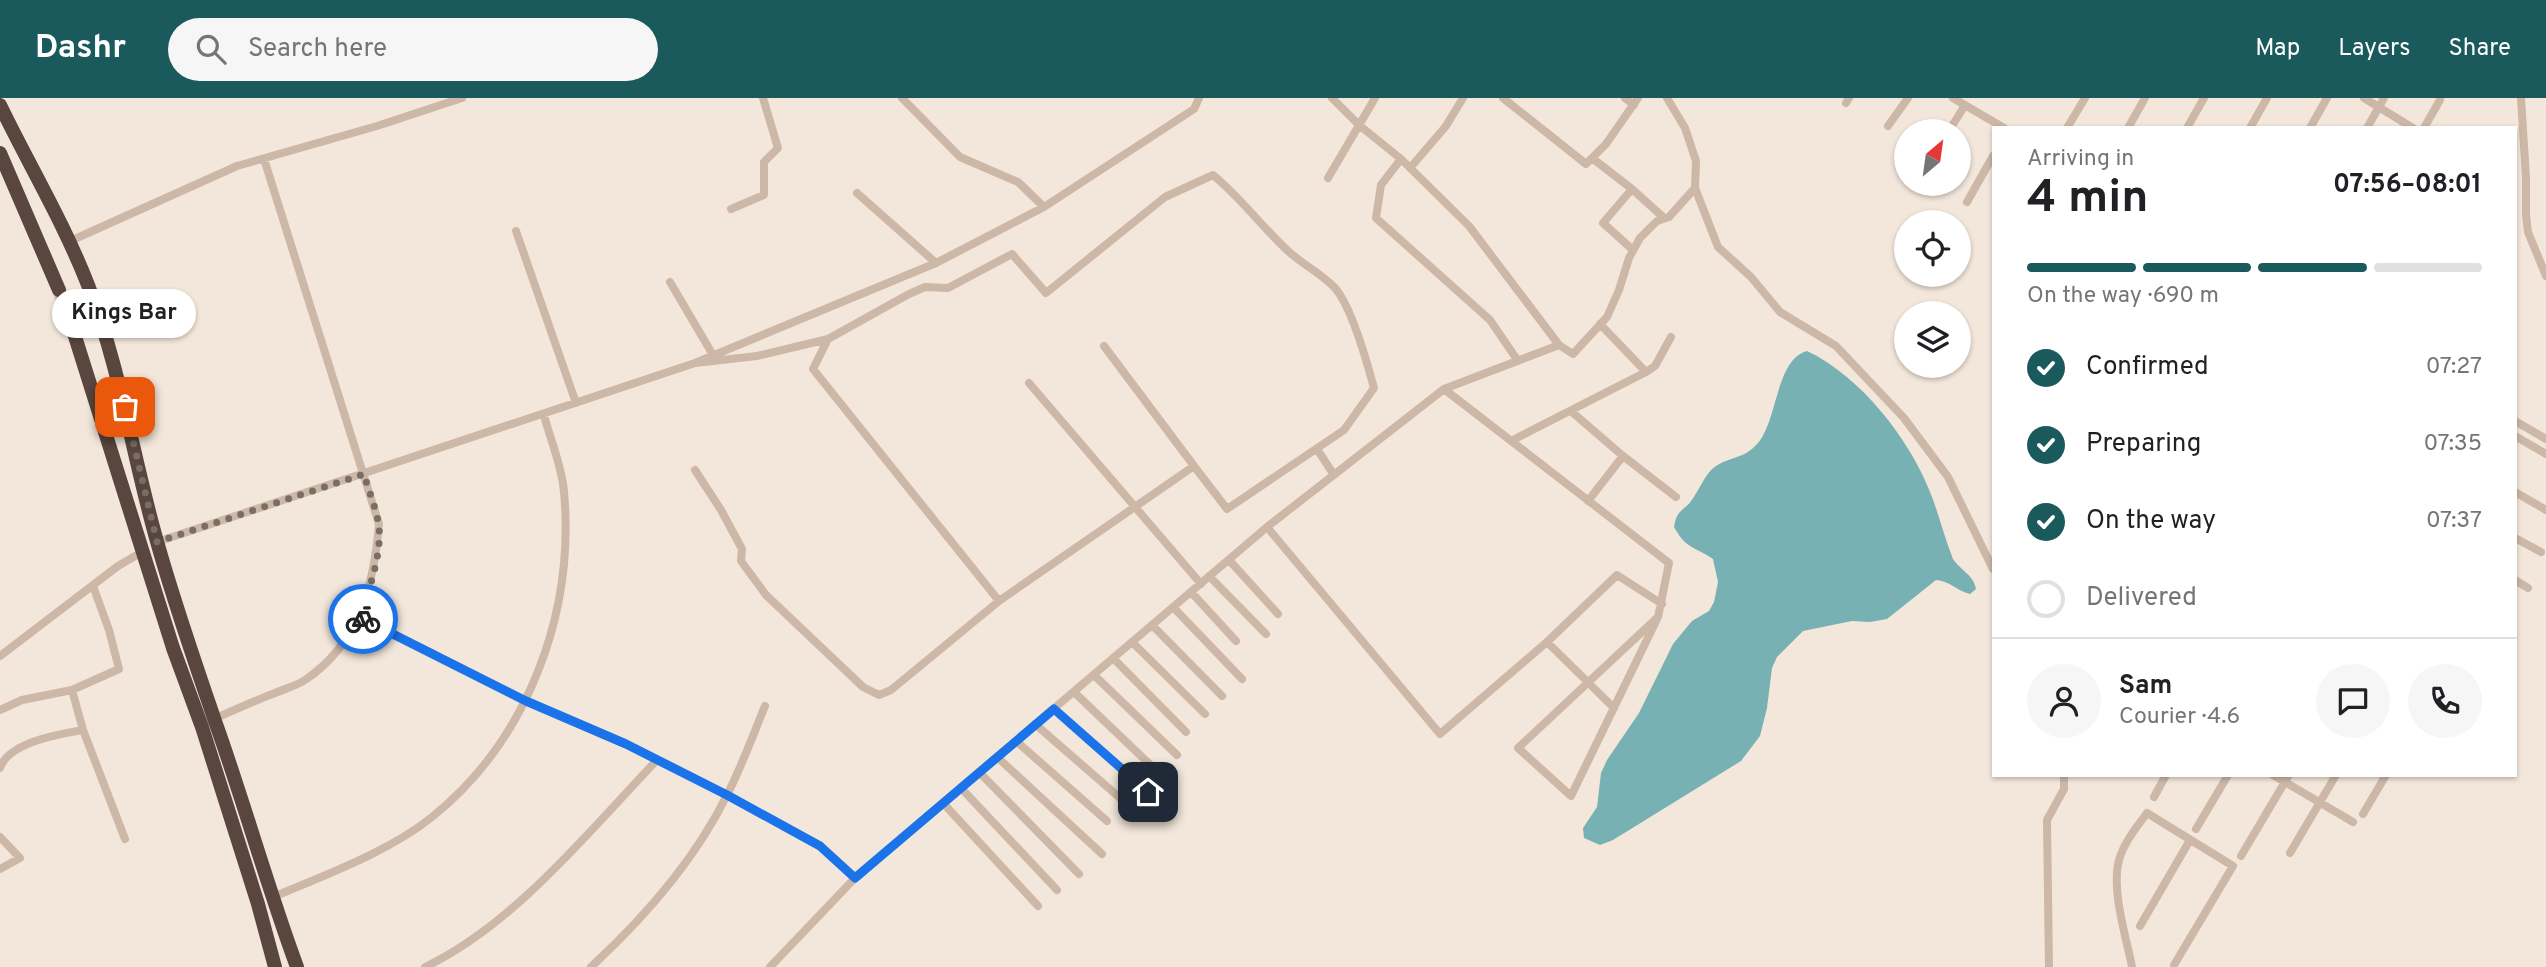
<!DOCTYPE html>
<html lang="en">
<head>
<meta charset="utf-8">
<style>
	body { margin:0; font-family:Overpass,sans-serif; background:#f6f6f6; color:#202124; height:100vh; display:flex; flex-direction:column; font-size:26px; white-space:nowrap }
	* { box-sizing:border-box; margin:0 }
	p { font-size:23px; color:#757577 }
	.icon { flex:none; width:38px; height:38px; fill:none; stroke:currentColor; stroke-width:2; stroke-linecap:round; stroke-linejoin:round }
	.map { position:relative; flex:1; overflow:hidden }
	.sheet { position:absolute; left:1992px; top:28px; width:525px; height:651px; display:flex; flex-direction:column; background:#fff; border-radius:0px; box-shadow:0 2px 5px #0004 }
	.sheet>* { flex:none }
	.needle { width:46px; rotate:29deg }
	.tools { position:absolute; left:1894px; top:21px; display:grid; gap:14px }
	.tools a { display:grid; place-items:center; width:77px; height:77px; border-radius:50%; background:#fff; box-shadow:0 2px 5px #0004; font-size:35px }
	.pin { position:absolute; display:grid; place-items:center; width:60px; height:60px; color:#fff; margin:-30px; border-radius:14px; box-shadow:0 4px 10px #0006 }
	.courier { position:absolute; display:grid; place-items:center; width:70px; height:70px; margin:-35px; border:5px solid #1a73e8; border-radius:50%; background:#fff; color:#222; box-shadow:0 2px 9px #0007 }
	.bubble { position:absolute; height:49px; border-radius:24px; background:#fff; box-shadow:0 2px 5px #0004; font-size:23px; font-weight:700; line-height:49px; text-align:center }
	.overview em { font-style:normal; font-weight:700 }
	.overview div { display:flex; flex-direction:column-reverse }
	.overview { display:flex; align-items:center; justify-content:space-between; height:119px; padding:0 35px }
	h1 { font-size:46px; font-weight:700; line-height:52px }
	.bar { display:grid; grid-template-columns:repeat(4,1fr); gap:10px 7px; align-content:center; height:84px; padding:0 35px }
	.bar i { height:9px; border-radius:5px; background:#e0e0e0 }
	.bar .active { background:#1a595c }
	.bar p { grid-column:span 4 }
	.line { display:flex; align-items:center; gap:18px; padding:0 35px; border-top:2px solid #e0e0e0 }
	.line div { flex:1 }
	.round { display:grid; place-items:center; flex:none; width:74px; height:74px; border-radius:37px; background:#f6f6f6 }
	ol { padding:0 35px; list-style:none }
	li { display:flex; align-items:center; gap:21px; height:77px }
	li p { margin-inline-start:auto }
	li .icon { padding:7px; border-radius:50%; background:#1a595c; color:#fff; stroke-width:4 }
	li:last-child { color:#757577 }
	li i { width:38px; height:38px; border:4px solid #e0e0e0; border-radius:50% }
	header { display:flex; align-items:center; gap:42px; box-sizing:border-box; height:98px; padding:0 35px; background:#1a595c; color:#fff }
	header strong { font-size:33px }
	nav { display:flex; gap:38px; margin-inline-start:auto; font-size:24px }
	.search { width:490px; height:63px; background:#f6f6f6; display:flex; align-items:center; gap:18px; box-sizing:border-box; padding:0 24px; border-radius:38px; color:#757577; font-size:26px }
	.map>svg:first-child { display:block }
	.water { fill:#77b1b3 }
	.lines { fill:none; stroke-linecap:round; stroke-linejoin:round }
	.highway-tunnel { stroke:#cec2b7; stroke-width:14; stroke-dasharray:14 7; stroke-linecap:butt }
	.street { stroke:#cdb7a6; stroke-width:8 }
	.highway { stroke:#59463e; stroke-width:14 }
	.done { stroke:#796d66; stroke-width:7; stroke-dasharray:0 12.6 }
	.route { stroke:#1a73e8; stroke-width:9 }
</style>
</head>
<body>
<header>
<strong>Dashr</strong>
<div class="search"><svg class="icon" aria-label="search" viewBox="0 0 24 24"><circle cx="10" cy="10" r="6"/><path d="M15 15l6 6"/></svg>Search here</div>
<nav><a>Map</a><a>Layers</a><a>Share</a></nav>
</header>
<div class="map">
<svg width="2546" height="869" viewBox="0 0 2546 869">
	<rect width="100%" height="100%" fill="#f3e7db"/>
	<path class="water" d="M1807,253C1860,278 1909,340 1930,394C1939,416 1944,439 1953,461C1960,472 1974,477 1976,491L1970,496C1957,493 1950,483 1936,482L1887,521L1870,524L1852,523L1803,533L1777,559L1772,570L1767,610L1760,638L1741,663L1613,742L1600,747L1584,740L1583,730L1597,709L1601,675L1607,662L1639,615L1673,546L1692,523L1709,513L1714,504L1718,484L1713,461C1694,448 1687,452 1674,429C1675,424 1676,418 1680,414C1683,410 1688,408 1691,403C1699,393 1705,375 1716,368C1732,358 1744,361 1758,345C1778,321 1776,261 1807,253Z"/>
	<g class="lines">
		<path class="highway-tunnel" d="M59,192L67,213"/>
		<path class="street" d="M902,0L960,59L1018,84L1044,109
			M1332,0L1359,27L1401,61L1469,128L1559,247
			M1503,0L1586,66L1606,46L1638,0
			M1625,0L1634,7
			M1667,0L1685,30L1696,63L1695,90L1718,149L1751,179L1780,214L1836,248L1904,320L1948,379L1993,471
			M1953,0L2004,30
			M2364,0L2413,30
			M2521,0L2526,79V117L2528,134L2546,178
			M1846,5L1849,0
			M1888,28L1908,0
			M2067,30L2085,0
			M2128,30L2145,0
			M2187,30L2204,0
			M2250,30L2267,0
			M2310,30L2327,0
			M2367,30L2384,0
			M2424,30L2440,2
			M1949,33L1965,7
			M1592,60L1632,91L1663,119
			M1401,61L1381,87L1376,120L1490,222L1518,263
			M1410,70L1446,28L1463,0
			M1328,80L1375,0
			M1632,91L1603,125L1633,152
			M857,95L936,165
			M1967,104L1993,58
			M731,111L764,97V64L778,50L763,0
			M516,133L576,305
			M68,144L237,68L377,28L462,0
			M670,184L713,257
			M828,241L813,271L999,503
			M1104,248L1194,368
			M695,265L757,258L828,241L909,196L925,189L948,190L1012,156L1046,195L1165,99L1213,77C1241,100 1262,129 1288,153C1302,166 1322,176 1335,190C1352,209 1367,264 1374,290L1344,332L1227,411L1194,368L999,503L891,592L879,597L863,589L766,497L741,463L742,451L721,412L695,372
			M1646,274L1655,268L1671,239
			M1029,285L1201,486
			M1444,291L1669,465L1658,519L1571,698L1518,650L1658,519
			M1572,314L1623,358L1676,399
			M2515,323L2546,341
			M2515,338L2546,356
			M1511,343L1646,274L1600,226
			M1317,351L1334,377
			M2515,394L2546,412
			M1588,403L1623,358
			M1267,429L1440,636L1547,544L1617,477L1662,506
			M2515,440L2541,454
			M157,444L695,265L936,165L1044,109L1194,11L1199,0
			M1229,462L1278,516
			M1209,478L1266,536
			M2515,482L2528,490
			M93,488L109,532L119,571L72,592L83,632L125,741
			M1191,494L1236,543
			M1173,509L1242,581
			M359,519L526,603L626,646L727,697L820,748L855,780
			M1152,527L1222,598
			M1132,544L1205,616
			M1547,544L1614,610
			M0,558L118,468L142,454
			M1113,560L1186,634
			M1094,577L1177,657
			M1074,594L1163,679
			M1054,611L1148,694
			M0,612L22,602L72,592
			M214,621C234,612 254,603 275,595C284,591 296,588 305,582C359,546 374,487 379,426L264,61
			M1035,626L1135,713
			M1016,643L1107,723
			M997,659L1102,756
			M0,670C9,644 60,636 83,632
			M979,674L1079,776
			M2273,677L2353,724
			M961,690L1057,792
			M2154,699L2166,677
			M943,705L1038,808
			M2363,716L2386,677
			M2196,731L2228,677
			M0,739L20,760L0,771
			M2290,755L2336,677
			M2241,758L2289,677
			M271,800C322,778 389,754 432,719C528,642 575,515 564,394C562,368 550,341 544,317
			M2140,828L2190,742
			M425,869C514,827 590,732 657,662
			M591,869C644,820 695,762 727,697C742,668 753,637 765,608
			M770,869L855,780L1267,429L1444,291L1559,247L1573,256L1607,219L1619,192L1629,160L1640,140L1657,123L1669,119L1695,90
			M2049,869L2047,722L2064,691V677
			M2132,869C2126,838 2111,792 2119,762C2124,744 2137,729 2147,715L2233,768L2174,867"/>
		<path class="highway" d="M0,7C29,67 64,125 88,187C121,272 133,361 158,447C175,507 195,565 215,623C244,704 267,788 297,869
			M0,55L59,192
			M67,213L173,550L202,629L258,806L275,869"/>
	</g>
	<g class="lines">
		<path class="done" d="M125,309L157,444L364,376C368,391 375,407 378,423C384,451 369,493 359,519L363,521"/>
		<path class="route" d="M363,521L526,603L626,646L727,697L820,748L855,780L1054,611L1148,694"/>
	</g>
</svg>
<div class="tools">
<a><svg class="needle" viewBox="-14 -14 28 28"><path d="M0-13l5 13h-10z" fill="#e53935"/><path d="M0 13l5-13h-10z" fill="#757577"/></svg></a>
<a><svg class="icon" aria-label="locate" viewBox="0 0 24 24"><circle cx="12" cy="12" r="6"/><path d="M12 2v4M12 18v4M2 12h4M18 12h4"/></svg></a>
<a><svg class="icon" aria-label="layers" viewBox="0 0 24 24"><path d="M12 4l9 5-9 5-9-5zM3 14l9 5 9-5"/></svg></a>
</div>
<div class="pin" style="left:125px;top:309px;background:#ea580c"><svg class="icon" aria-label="bag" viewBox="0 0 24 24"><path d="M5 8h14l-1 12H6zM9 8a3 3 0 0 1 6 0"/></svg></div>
<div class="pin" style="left:1148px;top:694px;background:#1f2937"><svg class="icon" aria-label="home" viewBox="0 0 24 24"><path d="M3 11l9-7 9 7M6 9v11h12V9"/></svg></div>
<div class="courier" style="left:363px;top:521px"><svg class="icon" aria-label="bike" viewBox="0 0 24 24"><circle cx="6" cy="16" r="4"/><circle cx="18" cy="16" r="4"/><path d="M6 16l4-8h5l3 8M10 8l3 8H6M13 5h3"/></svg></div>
<div class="bubble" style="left:52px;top:191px;width:144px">Kings Bar</div>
<section class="sheet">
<div class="overview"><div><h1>4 min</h1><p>Arriving in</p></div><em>07:56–08:01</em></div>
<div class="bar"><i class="active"></i><i class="active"></i><i class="active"></i><i></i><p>On the way · 690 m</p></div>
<ol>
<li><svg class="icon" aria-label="check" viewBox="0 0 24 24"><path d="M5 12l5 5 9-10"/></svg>Confirmed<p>07:27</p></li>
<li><svg class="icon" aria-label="check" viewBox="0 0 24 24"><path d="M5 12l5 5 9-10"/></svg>Preparing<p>07:35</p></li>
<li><svg class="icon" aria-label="check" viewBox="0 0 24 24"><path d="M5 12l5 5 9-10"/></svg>On the way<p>07:37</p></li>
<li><i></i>Delivered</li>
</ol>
<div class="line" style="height:126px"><a class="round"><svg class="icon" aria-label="person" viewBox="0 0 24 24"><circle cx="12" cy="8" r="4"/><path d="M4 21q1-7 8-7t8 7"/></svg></a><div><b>Sam</b><p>Courier · 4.6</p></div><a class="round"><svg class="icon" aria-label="chat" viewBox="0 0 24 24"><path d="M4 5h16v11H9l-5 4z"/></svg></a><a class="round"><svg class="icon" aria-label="phone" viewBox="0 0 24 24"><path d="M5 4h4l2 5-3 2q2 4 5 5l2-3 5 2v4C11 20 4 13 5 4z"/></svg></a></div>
</section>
</div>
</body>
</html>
